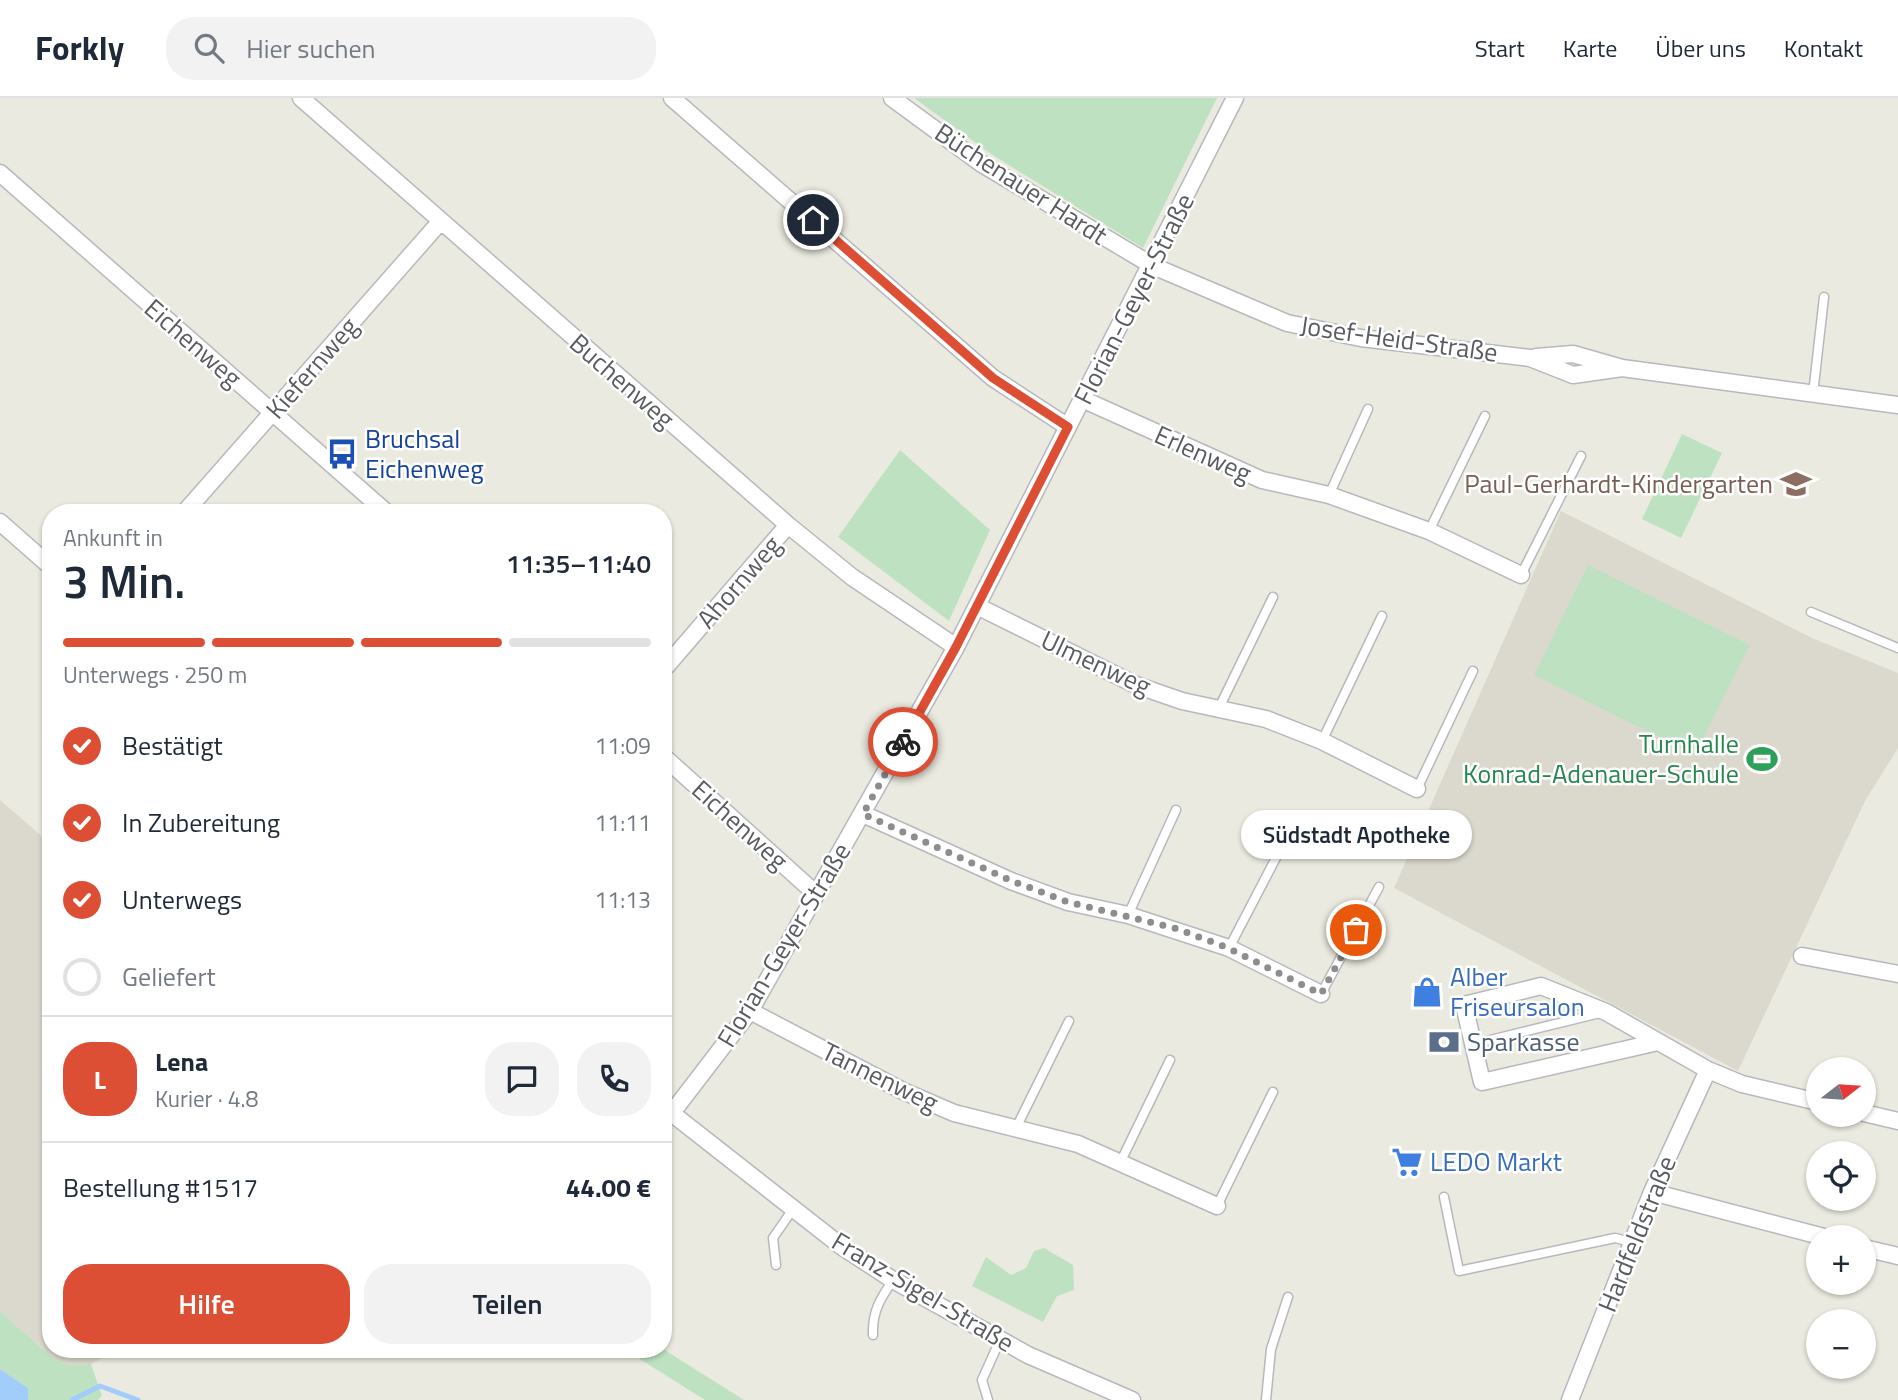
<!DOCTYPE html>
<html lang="de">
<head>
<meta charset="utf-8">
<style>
	body { margin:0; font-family:"Titillium Web",sans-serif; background:#f2f2f3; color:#1f2937; height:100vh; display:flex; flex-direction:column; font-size:26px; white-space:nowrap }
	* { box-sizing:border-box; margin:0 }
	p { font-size:23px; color:#747a83 }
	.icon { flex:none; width:38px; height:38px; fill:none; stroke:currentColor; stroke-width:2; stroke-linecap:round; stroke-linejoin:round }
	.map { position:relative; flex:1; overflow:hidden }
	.panel { position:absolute; left:42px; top:406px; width:630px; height:854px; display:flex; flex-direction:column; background:#fff; border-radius:28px; box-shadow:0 2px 5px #0004 }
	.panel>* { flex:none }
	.needle { width:46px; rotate:73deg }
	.controls { position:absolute; left:1806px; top:959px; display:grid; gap:14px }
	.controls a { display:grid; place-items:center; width:70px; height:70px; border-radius:50%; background:#fff; box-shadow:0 2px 5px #0004; font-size:35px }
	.pin { position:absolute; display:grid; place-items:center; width:60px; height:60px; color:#fff; margin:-30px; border:4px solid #fff; border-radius:50%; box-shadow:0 2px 7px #0007 }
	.courier { position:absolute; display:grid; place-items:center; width:70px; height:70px; margin:-35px; border:5px solid #dd4f34; border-radius:50%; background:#fff; color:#222; box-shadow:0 2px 9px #0007 }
	.bubble { position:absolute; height:49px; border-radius:24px; background:#fff; box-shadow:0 2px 5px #0004; font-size:23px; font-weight:600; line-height:49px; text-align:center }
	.head em { font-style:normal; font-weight:600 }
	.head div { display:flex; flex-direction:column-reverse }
	.head { display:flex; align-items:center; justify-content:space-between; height:119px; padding:0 21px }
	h1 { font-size:46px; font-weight:600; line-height:52px }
	.bar { display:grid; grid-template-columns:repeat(4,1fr); gap:10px 7px; align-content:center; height:84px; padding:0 21px }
	.bar i { height:9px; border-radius:5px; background:#e0e1e3 }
	.bar .current { background:#dd4f34 }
	.bar p { grid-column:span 4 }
	.line { display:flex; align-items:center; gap:18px; padding:0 21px; border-top:2px solid #e0e1e3 }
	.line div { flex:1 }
	.round { display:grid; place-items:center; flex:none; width:74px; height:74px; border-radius:28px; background:#f2f2f3 }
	ol { padding:0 21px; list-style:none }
	li { display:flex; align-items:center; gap:21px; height:77px }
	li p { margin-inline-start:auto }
	li .icon { padding:7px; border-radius:50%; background:#dd4f34; color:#fff; stroke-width:4 }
	li:last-child { color:#747a83 }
	li i { width:38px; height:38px; border:4px solid #e0e1e3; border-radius:50% }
	.action { display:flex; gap:14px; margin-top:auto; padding:14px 21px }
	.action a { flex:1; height:80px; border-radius:28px; background:#dd4f34; color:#fff; font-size:28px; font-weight:600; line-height:80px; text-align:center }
	.action a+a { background:#f2f2f3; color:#1f2937 }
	header { display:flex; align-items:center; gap:42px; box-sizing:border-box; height:98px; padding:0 35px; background:#fff; border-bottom:2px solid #e0e1e3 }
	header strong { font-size:33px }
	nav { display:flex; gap:38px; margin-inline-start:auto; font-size:24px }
	.search { width:490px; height:63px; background:#f2f2f3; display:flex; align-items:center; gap:18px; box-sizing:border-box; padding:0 24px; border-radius:28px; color:#747a83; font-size:26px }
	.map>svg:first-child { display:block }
	.education { fill:#dbd9ce }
	.green { fill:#bee2c1 }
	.water { fill:#a2ccf9 }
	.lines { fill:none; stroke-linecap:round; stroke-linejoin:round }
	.stream { stroke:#a2ccf9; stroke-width:5 }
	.service-casing { stroke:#b6b8bc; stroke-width:11 }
	.minor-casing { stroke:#b6b8bc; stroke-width:19 }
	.service { stroke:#fff; stroke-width:8 }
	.minor { stroke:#fff; stroke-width:16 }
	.done { stroke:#8c8e8d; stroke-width:7; stroke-dasharray:0 12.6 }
	.route { stroke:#dd4f34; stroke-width:9 }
	.labels { text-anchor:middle; stroke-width:5; stroke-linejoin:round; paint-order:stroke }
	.street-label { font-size:26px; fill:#595c60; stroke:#fff }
	.transit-label { font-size:26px; fill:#164399; stroke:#fff; text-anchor:start }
	.education-label { font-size:26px; fill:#785e54; stroke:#fff; text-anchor:end }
	.leisure-label { font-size:26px; fill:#27864d; stroke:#fff; text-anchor:end }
	.shop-label { font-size:26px; fill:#366cbe; stroke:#fff; text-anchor:start }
	.service-label { font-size:26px; fill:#4e5e75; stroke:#fff; text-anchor:start }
</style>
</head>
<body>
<header>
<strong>Forkly</strong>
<div class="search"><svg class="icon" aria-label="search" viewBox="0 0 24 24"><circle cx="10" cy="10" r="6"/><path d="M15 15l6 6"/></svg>Hier suchen</div>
<nav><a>Start</a><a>Karte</a><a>Über uns</a><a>Kontakt</a></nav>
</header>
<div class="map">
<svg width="1898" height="1302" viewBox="0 0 1898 1302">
	<rect width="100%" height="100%" fill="#ebeae0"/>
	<path class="education" d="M1561,413L1812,540L1898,575V650L1865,703L1738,973L1394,790Z
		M0,702L51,746V1251H118L91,1266L68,1267L53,1260L0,1213Z"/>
	<path class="green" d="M914,0H1217L1143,150L991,56Z
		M1682,336L1722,355L1681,440L1642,421Z
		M900,352L990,432L949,523L838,439Z
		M1588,467L1750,547L1695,657L1534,577Z
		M1044,1150L1073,1167L1074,1192L1057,1198L1043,1224L972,1188L986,1159L1011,1177L1026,1170L1034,1153Z
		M0,1213L53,1260L68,1267L91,1266L102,1298L98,1302H28V1290L0,1271Z
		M624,1251H663L744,1302H705Z"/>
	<path class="water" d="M0,1271L28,1290V1302H0Z"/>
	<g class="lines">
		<path class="stream" d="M72,1302L100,1288L138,1302"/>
		<g class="service-casing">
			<path id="service" d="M1813,296L1824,199
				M1329,397L1368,311
				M1429,433L1485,318
				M1521,477L1581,358
				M1811,514L1898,550
				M1219,610L1273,499
				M1322,643L1382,518
				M1417,691L1473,573
				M1128,817L1176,712
				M1229,850L1278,756
				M1321,896L1379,789
				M1474,946L1600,915
				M1016,1030L1069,923
				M1120,1065L1170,962
				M1444,1099L1459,1173L1615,1140L1631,1144
				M1217,1108L1273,994
				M776,1167L773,1140L793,1111
				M873,1237C872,1214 880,1201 893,1182
				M988,1302L982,1282L1000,1242
				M1266,1302L1271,1251L1288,1199"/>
		</g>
		<g class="minor-casing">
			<path id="minor" d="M301,0L788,427L852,479L956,549
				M672,0L993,280L1068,329
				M892,0L982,66L1153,168L1287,225L1361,240L1530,260L1573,277L1622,270
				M0,75L387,415
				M1536,259L1573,256L1622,270L1898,307
				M1082,301L1262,382L1329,397L1429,433L1521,477
				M184,415L440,124
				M0,424L51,469
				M977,508L1136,587L1182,603L1266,621L1322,643L1417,691
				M663,572L788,427
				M663,658L816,796
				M863,716L1011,783L1068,804L1128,817L1229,850L1321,896
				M1802,858L1898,876
				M750,913L903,993L954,1015L1078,1046L1217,1108
				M1658,944L1482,984L1464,907L1541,888L1606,914L1708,972L1742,986L1818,1004
				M665,1010L841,1148L893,1182L1028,1257L1132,1302
				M1864,1015L1898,1023
				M671,1016L750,913L956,549L1235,0
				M1652,1094L1824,1139
				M1864,1150L1898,1158
				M1570,1302L1652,1094L1708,972"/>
		</g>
		<use href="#service" class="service"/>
		<use href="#minor" class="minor"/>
	</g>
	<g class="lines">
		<path class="done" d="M903,644L863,716L1012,783L1068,804L1178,831L1228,850L1321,896L1356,832"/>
		<path class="route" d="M813,122L993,280L1068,329L956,549L903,644"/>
	</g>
	<defs>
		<g id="bus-bare" transform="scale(2.415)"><path d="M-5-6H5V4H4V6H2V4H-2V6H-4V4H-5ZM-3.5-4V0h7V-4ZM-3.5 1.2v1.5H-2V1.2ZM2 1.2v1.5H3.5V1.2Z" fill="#1a4fb4" stroke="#fff" stroke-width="2.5" paint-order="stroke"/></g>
		<g id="school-bare" transform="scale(2.415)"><path d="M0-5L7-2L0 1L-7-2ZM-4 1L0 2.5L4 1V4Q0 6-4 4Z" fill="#8d6e63" stroke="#fff" stroke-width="2.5" paint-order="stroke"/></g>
		<g id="stadium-bare" transform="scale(2.415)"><path d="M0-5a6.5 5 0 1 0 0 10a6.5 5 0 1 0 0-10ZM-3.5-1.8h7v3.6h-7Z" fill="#2e9e5b" stroke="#fff" stroke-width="2.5" paint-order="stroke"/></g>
		<g id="shop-bare" transform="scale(2.415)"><path d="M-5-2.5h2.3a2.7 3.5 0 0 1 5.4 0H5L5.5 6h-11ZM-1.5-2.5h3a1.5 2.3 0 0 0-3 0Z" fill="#3f7fe0" stroke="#fff" stroke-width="2.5" paint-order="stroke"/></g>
		<g id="bank-bare" transform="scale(2.415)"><path d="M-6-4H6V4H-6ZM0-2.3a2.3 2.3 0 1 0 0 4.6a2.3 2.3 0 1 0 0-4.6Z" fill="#5c6f8a" stroke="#fff" stroke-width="2.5" paint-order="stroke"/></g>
		<g id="supermarket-bare" transform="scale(2.415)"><path d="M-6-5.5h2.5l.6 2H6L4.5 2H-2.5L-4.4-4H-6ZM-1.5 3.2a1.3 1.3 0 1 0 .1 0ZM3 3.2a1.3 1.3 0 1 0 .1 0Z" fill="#3f7fe0" stroke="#fff" stroke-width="2.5" paint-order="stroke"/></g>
	</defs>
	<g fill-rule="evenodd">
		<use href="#bus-bare" x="342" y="356"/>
		<use href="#school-bare" x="1796" y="386"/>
		<use href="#stadium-bare" x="1762" y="661"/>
		<use href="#shop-bare" x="1427" y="894"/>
		<use href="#bank-bare" x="1444" y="944"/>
		<use href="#supermarket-bare" x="1407" y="1064"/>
	</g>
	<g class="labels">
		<g class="street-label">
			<text transform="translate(1021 86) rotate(33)" y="9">Büchenauer Hardt</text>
			<text transform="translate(1134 201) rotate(-63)" y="9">Florian-Geyer-Straße</text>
			<text transform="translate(1399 241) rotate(8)" y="9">Josef-Heid-Straße</text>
			<text transform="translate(193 245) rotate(41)" y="9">Eichenweg</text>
			<text transform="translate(312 270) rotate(-49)" y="9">Kiefernweg</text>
			<text transform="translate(622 283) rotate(41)" y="9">Buchenweg</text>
			<text transform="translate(1203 356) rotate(24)" y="9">Erlenweg</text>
			<text transform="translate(739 484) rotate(-49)" y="9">Ahornweg</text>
			<text transform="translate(1096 565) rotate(25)" y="9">Ulmenweg</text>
			<text transform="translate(740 727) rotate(42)" y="9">Eichenweg</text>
			<text transform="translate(784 847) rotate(-59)" y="9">Florian-Geyer-Straße</text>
			<text transform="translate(880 979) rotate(26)" y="9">Tannenweg</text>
			<text transform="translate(1637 1136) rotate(-68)" y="9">Hardfeldstraße</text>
			<text transform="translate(923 1194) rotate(31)" y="9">Franz-Sigel-Straße</text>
		</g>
		<g class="transit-label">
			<text x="365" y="350">Bruchsal<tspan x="365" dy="30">Eichenweg</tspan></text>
		</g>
		<g class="education-label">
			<text x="1773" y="395">Paul-Gerhardt-Kindergarten</text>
		</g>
		<g class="leisure-label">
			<text x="1739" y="655">Turnhalle<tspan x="1739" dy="30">Konrad-Adenauer-Schule</tspan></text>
		</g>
		<g class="shop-label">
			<text x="1450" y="888">Alber<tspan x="1450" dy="30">Friseursalon</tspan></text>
			<text x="1430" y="1073">LEDO Markt</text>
		</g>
		<g class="service-label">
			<text x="1467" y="953">Sparkasse</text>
		</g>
	</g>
</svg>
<div class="controls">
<a><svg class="needle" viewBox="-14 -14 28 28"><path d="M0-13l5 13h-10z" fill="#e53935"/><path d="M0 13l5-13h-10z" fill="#747a83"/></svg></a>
<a><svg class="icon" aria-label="locate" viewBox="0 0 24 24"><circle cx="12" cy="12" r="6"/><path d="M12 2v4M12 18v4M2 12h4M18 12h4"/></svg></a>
<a>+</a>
<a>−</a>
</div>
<div class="pin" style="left:1356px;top:832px;background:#ea580c"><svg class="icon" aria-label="bag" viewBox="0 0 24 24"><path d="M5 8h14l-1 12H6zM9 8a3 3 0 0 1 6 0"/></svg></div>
<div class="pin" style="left:813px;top:122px;background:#1f2937"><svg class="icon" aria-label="home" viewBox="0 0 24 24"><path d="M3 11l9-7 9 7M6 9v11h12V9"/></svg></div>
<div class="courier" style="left:903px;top:644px"><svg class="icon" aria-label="bike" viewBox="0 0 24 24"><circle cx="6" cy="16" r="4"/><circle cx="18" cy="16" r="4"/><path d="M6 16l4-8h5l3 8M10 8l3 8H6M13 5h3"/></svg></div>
<div class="bubble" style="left:1241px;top:712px;width:231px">Südstadt Apotheke</div>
<section class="panel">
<div class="head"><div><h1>3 Min.</h1><p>Ankunft in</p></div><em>11:35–11:40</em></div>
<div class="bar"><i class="current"></i><i class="current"></i><i class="current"></i><i></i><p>Unterwegs · 250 m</p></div>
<ol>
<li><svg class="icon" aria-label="check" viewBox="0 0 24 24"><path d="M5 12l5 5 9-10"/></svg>Bestätigt<p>11:09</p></li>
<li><svg class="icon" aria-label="check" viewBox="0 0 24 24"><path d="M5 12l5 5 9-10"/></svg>In Zubereitung<p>11:11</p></li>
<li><svg class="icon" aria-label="check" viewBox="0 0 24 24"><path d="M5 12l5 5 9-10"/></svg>Unterwegs<p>11:13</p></li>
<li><i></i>Geliefert</li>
</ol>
<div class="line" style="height:126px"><b class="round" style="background:#dd4f34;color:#fff">L</b><div><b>Lena</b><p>Kurier · 4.8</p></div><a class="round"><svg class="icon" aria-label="chat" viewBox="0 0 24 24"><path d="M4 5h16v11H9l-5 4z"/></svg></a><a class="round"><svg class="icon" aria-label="phone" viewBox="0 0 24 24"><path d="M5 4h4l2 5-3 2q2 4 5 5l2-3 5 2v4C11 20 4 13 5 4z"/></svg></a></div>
<div class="line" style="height:91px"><div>Bestellung #1517</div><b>44.00 €</b></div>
<div class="action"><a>Hilfe</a><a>Teilen</a></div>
</section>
</div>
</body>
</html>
